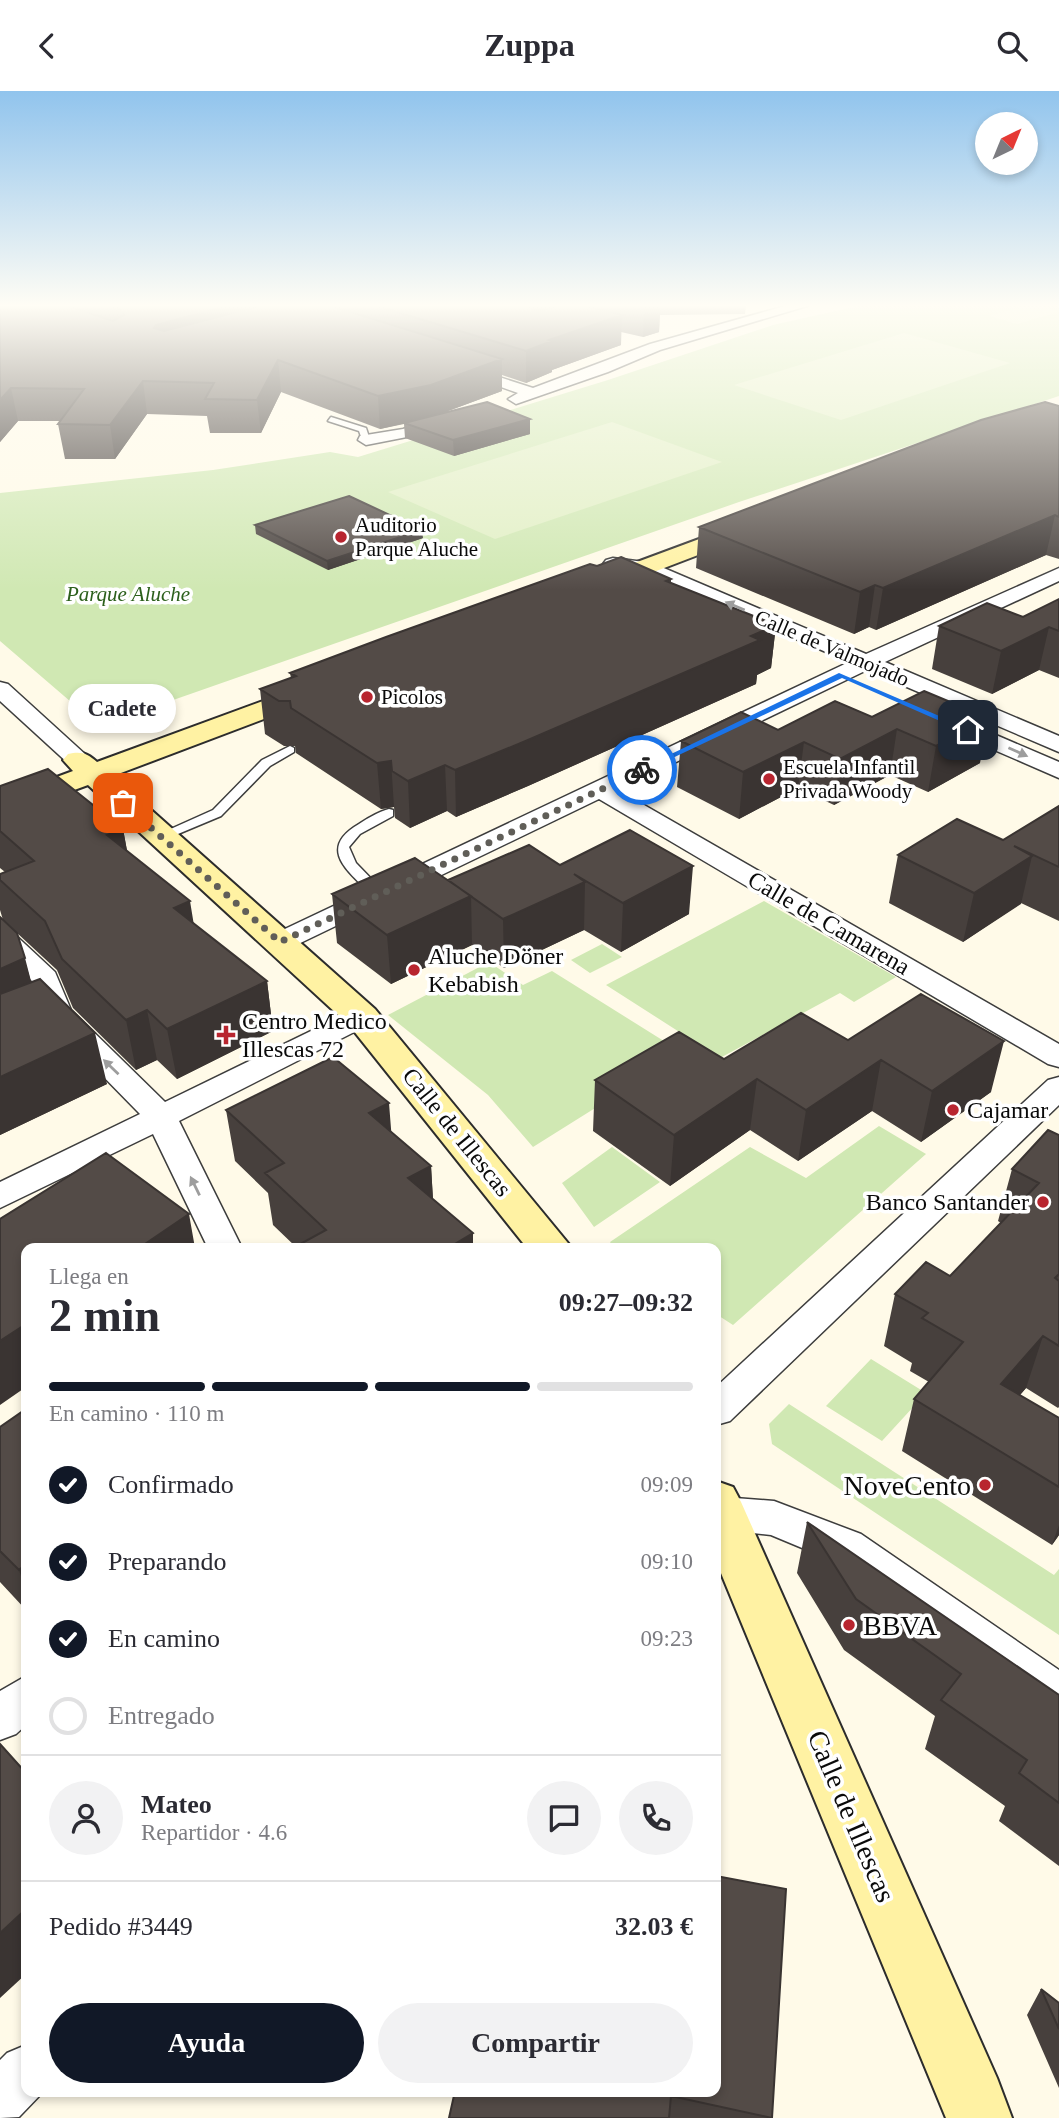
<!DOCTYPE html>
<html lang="es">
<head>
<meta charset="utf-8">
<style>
	body { margin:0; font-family:Georgia,serif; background:#f2f2f3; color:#2b2b33; height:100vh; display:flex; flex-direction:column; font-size:26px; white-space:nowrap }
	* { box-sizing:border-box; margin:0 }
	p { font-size:23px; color:#7c7c81 }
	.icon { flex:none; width:38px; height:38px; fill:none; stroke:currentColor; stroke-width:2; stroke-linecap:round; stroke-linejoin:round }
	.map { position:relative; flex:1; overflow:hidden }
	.drawer { position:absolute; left:21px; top:1152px; width:700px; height:854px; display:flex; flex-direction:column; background:#fff; border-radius:14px; box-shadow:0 4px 10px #0003 }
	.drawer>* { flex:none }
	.needle { width:46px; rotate:43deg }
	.controls { position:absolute; left:975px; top:21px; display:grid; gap:14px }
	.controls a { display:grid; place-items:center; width:63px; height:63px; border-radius:50%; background:#fff; box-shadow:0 4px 10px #0003; font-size:35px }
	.pin { position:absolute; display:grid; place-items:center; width:60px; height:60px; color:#fff; margin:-30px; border-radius:14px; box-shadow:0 4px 10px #0006 }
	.courier { position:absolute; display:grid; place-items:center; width:70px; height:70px; margin:-35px; border:5px solid #1a73e8; border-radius:50%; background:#fff; color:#222; box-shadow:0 2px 9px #0007 }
	.bubble { position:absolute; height:49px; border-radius:24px; background:#fff; box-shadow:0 4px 10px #0003; font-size:23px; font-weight:700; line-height:49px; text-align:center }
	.overview em { font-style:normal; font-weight:700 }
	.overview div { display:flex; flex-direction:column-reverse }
	.overview { display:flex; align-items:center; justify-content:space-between; height:119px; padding:0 28px }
	h1 { font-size:46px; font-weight:700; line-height:52px }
	.bar { display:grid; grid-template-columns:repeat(4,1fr); gap:10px 7px; align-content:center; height:84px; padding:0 28px }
	.bar i { height:9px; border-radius:5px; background:#e1e1e2 }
	.bar .on { background:#111827 }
	.bar p { grid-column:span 4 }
	.line { display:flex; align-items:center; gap:18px; padding:0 28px; border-top:2px solid #e1e1e2 }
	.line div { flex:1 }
	.round { display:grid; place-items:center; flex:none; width:74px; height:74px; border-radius:37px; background:#f2f2f3 }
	ol { padding:0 28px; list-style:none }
	li { display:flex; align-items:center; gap:21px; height:77px }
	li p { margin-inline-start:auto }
	li .icon { padding:7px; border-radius:50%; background:#111827; color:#fff; stroke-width:4 }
	li:last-child { color:#7c7c81 }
	li i { width:38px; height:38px; border:4px solid #e1e1e2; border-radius:50% }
	.primary-button { display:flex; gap:14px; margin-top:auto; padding:14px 28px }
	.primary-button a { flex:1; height:80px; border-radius:42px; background:#111827; color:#fff; font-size:28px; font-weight:700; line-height:80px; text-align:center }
	.primary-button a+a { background:#f2f2f3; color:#2b2b33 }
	header { display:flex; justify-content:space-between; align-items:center; height:91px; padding:0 28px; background:#fff; font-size:32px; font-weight:700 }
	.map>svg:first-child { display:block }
	.green { fill:#d0e8b3 }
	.pitch { fill:#e1efc5 }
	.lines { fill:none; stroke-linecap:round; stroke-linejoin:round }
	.lane-casing { stroke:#3d3d3d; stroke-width:3 }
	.street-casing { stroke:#3d3d3d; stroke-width:3 }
	.secondary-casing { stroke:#2c2c2c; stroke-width:4 }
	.lane { fill:#fff; fill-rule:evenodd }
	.street { fill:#fff; fill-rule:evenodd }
	.secondary { fill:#fff2a3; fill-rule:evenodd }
	.wall { fill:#47403d }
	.shaded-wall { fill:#3a3432 }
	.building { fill:#534b47; stroke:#3a3432; stroke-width:2 }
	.oneway { fill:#9d9d9d }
	.route { fill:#1a73e8 }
	.done { stroke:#605e58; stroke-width:7; stroke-dasharray:0 12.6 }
	.poi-dot { fill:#b8252f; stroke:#fff; stroke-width:2.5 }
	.labels { text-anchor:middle; stroke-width:7; stroke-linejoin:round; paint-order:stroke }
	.far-poi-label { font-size:21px; fill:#0a0a0a; stroke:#fff; text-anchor:start }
	.far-park-label { font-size:21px; font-style:italic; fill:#2c601c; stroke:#fff }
	.far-street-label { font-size:21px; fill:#0a0a0a; stroke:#fff }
	.street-label { font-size:24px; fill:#0a0a0a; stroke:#fff }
	.poi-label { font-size:24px; fill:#0a0a0a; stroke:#fff; text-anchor:start }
	.near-poi-label { font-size:28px; fill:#0a0a0a; stroke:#fff; text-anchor:end }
	.near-street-label { font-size:28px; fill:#0a0a0a; stroke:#fff }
</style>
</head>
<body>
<header><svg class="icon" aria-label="back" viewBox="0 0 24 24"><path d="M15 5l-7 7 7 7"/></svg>Zuppa<svg class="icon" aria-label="search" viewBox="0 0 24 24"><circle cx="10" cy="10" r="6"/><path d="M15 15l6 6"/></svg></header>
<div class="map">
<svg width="1059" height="2027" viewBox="0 0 1059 2027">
	<rect width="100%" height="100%" fill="#fffae8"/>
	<path class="green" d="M858,215H1059V305L739,411L99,635L0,550V402L213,379L330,361L358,366L608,289L773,234Z
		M764,810L896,886L854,911L840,902L720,967L606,894Z
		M602,853L622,866L590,882L571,869Z
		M489,871L523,894L552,880L683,962L533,1056L488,1004L388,924Z
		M879,1035L926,1063L733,1234L716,1223V1157H614L610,1151L750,1056L806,1087Z
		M612,1056L660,1091L594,1136L562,1092Z
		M871,1268L926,1302L882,1350L826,1315Z
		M789,1313L1054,1484L1059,1478V1544L772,1353L769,1333Z"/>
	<path class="pitch" d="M1026,215H1044L1059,221L1017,233L989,225Z
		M904,242L1010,272L841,329L734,294Z
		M612,331L722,371L495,448L388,401Z"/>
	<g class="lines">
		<g class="lane-casing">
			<path id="lane" d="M331,326L366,337L370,349L363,351L359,340L328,330Z
				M290,655L294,657V661L270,675L221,725L166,748L161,749L155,745L213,719L262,669Z
				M389,718L393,719V725L360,743L349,756L356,772L385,802L378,806L373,805C349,781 316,758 359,733C368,727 378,721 389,718Z"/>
		</g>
		<g class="street-casing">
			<path id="street" d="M785,215H807L660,259L608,281L516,313L508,308L518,302L454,279L462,274L533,297L650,253Z
				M446,324L452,326V332L412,345L366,354L358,349L360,345L403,338Z
				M613,467L652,472L866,563L1059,477V490L885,571L1059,645V661L867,579L618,699L1059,953V976L1048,973L599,708L290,857H270L266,851L270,845L849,571L641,481L606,477L603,473L606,469Z
				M0,591L8,593L86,664L90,669L86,674H70L0,610Z
				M947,623L1059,671V687L939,635L936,630Z
				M0,837L10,839L55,881L71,919L165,1011L352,920L362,917L372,920L377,926L372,932L179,1030L242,1157H208L153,1043L0,1117V1091L140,1023L47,928L32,890L0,860Z
				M1059,986V1014L730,1330L716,1334V1296L1048,989Z
				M722,1406L774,1410L861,1443L1059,1579V1625L1043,1619L831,1469L771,1444L716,1438V1408Z
				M26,1585V1634L16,1643L0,1649V1600Z
				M26,1954V2000H44L19,2026L0,2027V1969L7,1962Z"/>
		</g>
		<g class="secondary-casing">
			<path id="secondary" d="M745,431L753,433L756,438L753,443L604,500H586L583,495L586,490Z
				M312,592L322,594L326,600L322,606L113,685L375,918L572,1157H527L349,934L88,694L0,726V707L73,680L63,669L68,663C81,660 87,662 97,671Z
				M716,1390L733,1396L741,1411L997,1987L1012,2027H946L716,1470Z"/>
		</g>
		<use href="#lane" class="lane"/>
		<use href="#street" class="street"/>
		<use href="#secondary" class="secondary"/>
	</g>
	<path class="wall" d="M0,215H746L745,223L660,224L659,241L643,246L621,241V254L552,279V281L526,292L502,284V300L448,320L530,343L454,365L405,347L404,333L380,338L281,301L261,342H210L207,325L147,323L115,368H65L58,333L61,330H18L0,351Z
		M1059,315V468L1046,464L876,539L869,536L854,543L696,477L699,436Z
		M255,434L423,447L328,479L256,443Z
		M597,475L671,488V492L776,534L771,577L757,584L756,593L528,695L456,726L447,720L410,737L395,727L394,716L381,718L296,662L295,655H284L265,643L260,598L291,587L290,582Z
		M1059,508V587L1039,579L992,603L932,578L939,535L1023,526Z
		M835,610L980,672L928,701L890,684L834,714L798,697L739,728L677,696L681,650L778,639Z
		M0,695L123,738L127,760L193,832L267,890L273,940L177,988L157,969L136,979L73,917L57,879L17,842L31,891L107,993L0,1044L3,829L0,819V783L5,781L0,777Z
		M1059,715V830L1021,812L963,851L889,812L898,764L1003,749Z
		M560,774L689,823L621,861L584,839L504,877L472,854L391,893L337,852L332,803L448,790Z
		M848,949L991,1001L921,1051L872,1020L798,1070L750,1039L670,1095L593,1040L595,989Z
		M226,1019L391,1041L431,1075L433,1108L473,1157H297L273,1134L268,1102L235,1070Z
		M1059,1044V1316L1058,1317L1026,1297L1020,1304L1059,1327V1444L1052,1454L902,1360L914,1308L929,1291L910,1280L912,1272L884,1255L895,1203L950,1185L1001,1132L998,1130L1012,1078Z
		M26,1318V1519L0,1491V1336Z
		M807,1431L1059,1604V1775L999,1730L1005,1715L925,1658L935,1625L844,1559L797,1482Z
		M1041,1898L1059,1912V1997L1027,1924Z
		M670,2000H716L772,2027H449L669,2004Z"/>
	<path class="shaded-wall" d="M227,215H284L159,268L154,237L156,234Z
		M532,215H554V236L530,216Z
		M648,215H660L659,241L643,246L644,216Z
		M622,224L621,254L552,279V281L526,292V260L549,249Z
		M502,268V300L432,326L380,338L378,305Z
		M278,269L281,301L261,342L257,309Z
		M143,290L147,323L115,368L110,334Z
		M11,297L18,330L0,351V309Z
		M530,328V343L454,365L453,349Z
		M1055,424L1046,464L876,539L883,497Z
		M422,439L423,447L328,479L327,470Z
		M875,494L869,536L854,543L860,501Z
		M776,534L771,577L757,584L756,593L528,695L456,726L455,679Z
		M1049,536L1039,579L992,603L1001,560Z
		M989,627L980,672L928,701L936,655Z
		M897,638L890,684L834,714L840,668Z
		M804,651L798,697L739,728L743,681Z
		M391,670L394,716L381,718L377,672Z
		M445,674L447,720L410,737L408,690Z
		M123,738L132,786L107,744Z
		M1032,765L1021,813L963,851L974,802Z
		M693,775L689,823L621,861L623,812Z
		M585,791L584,839L504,877L503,828Z
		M471,805L472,854L391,893L387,844Z
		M190,810L198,859L174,817Z
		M25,867L38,917L0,934V878Z
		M267,890L273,940L177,988L167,938Z
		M147,919L157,969L136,979L126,929Z
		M95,942L107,993L0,1044V986Z
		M1004,950L991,1001L921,1051L932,1000Z
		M881,969L872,1020L798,1070L806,1019Z
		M757,988L750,1039L670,1095L674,1044Z
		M389,1012L393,1063L369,1022Z
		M431,1075L434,1127L408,1087Z
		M189,1123L195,1157H139Z
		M473,1142V1157H448Z
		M26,1233V1296L0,1314V1250Z
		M1043,1245L1026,1297L985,1345L1001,1293Z
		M1059,1434V1444L1052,1454Z
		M26,1473V1500L19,1479Z
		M26,1818V1883L0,1907V1842Z"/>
	<path class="building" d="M0,215H68L113,230L124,224L120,218L110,215H227L156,234L154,237L164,240L260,215H331L502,268L431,294L378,305L278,269L257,309L205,308L214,292L143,290L110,334L58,333L84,298L11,297L0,309Z
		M377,215H532L530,216L538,221L556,215H586L622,224L549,249L552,250L526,260Z
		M487,311L530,328L453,349L404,332Z
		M1045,311L1059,315V426L1055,424L883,497L875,494L860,501L699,436L981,329Z
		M349,405L422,439L327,470L255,434Z
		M621,466L671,488L666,490L776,534L751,545L760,549L528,649L455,679L445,674L408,690L392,680L391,670L377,672L291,617L290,610H279L260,598L296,585L290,582L386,546L590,473L597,475Z
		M1059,508V540L1049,536L1001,560L939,535L987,512L1023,526Z
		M924,600L989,627L936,655L897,638L840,668L804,651L743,681L681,650L741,621L778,639L835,610L872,626Z
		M48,678L123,738L107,744L190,810L174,817L267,890L167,938L147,919L126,929L62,868L45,830L0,789V783L34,770L0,740V695Z
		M1059,715V776L1014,755L1032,765L974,802L898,764L957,728L1003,749Z
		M630,739L693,775L623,812L574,783L585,791L503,828L448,789L529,754L560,774Z
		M415,767L471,805L387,844L332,803Z
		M0,826L17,842L25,867L0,878Z
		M40,888L95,942L0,986V903Z
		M921,903L1004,950L932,1000L881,969L806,1019L757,988L674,1044L595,989L679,941L724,968L801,922L848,949Z
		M333,966L389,1012L369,1022L431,1075L408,1087L473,1142L448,1157H307L302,1152L326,1139L265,1082L284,1072L226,1019Z
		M1048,1039L1059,1044V1183L1055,1187L1059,1190V1255L1043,1245L1001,1293L1059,1327V1396L914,1308L963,1251L922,1227L928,1222L895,1203L926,1171L950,1185L1039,1092L1012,1078Z
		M106,1062L189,1123L139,1157H26V1233L0,1250V1128Z
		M26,1318V1473L19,1479L0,1460V1336Z
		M807,1431L1059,1604V1712L1019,1682L1027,1669L941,1609L961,1583L856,1508Z
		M0,1653L26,1682V1818L0,1842Z
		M716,1785L786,1798L772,2027L671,2005L672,2000H716Z
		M1041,1898L1059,1912V1938Z
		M455,2000H654L671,2005L669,2027H449Z"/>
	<defs><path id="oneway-solid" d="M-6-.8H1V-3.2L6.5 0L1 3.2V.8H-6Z" transform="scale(1.75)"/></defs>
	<g class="oneway">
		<use href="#oneway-solid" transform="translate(735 515) rotate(-157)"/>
		<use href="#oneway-solid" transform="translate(1018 661) rotate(24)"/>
		<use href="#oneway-solid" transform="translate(111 976) rotate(-136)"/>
		<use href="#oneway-solid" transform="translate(195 1095) rotate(-116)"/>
	</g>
	<linearGradient id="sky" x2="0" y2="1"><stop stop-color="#91c4ed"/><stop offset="0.43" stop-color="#fffdf5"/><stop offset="1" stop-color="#fffdf5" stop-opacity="0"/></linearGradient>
	<rect width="1059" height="499" fill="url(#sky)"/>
	<path class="route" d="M839,582L972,639L965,641L842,587L645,680L638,679Z"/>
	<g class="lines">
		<path class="done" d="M123,712L280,851L642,679"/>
	</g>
	<g class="poi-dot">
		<circle cx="341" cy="446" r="7"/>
		<circle cx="367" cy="606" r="7"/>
		<circle cx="769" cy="688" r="7"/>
		<circle cx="414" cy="879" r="7"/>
		<path d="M222.5 933.5h7v7h7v7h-7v7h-7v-7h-7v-7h7z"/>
		<circle cx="953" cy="1019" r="7"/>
		<circle cx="1043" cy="1111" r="7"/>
		<circle cx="985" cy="1394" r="7"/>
		<circle cx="849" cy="1534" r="7"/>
	</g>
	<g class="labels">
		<g class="far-poi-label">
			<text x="355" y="441">Auditorio<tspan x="355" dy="24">Parque Aluche</tspan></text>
			<text x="381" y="613">Picolos</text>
			<text x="783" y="683">Escuela Infantil<tspan x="783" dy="24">Privada Woody</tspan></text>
		</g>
		<g class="far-park-label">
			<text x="128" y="510">Parque Aluche</text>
		</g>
		<g class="far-street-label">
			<text transform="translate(832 557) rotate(23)" y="7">Calle de Valmojado</text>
		</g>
		<g class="street-label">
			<text transform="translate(829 832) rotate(30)" y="8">Calle de Camarena</text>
			<text transform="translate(457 1041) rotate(51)" y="8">Calle de Illescas</text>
		</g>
		<g class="poi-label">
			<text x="428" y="873">Aluche Döner<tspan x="428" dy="28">Kebabish</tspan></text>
			<text x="242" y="938">Centro Medico<tspan x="242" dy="28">Illescas 72</tspan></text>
			<text x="967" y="1027">Cajamar</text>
			<text x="1029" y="1119" text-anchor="end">Banco Santander</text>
		</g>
		<g class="near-poi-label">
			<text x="971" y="1404">NoveCento</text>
			<text x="863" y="1544" text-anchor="start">BBVA</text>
		</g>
		<g class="near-street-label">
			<text transform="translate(852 1725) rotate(67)" y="10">Calle de Illescas</text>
		</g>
	</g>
</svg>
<div class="controls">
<a><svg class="needle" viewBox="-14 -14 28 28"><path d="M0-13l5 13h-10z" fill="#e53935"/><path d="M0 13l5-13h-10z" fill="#7c7c81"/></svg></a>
</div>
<div class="pin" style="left:123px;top:712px;background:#ea580c"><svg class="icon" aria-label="bag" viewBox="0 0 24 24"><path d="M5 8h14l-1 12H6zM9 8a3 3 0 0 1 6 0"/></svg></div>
<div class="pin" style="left:968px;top:639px;background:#1f2937"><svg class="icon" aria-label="home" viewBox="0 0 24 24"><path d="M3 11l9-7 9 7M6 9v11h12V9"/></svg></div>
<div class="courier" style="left:642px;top:679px"><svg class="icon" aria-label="bike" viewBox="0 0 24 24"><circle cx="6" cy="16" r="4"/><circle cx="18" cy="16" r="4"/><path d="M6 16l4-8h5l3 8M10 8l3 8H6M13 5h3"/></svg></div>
<div class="bubble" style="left:68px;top:593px;width:108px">Cadete</div>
<section class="drawer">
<div class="overview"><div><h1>2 min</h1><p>Llega en</p></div><em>09:27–09:32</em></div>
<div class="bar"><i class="on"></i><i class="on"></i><i class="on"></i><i></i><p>En camino · 110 m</p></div>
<ol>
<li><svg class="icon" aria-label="check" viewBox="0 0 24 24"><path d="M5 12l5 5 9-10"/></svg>Confirmado<p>09:09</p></li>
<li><svg class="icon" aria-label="check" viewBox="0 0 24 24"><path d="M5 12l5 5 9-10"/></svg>Preparando<p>09:10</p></li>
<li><svg class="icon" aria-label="check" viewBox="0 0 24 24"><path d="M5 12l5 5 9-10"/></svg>En camino<p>09:23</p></li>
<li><i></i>Entregado</li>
</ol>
<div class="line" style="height:126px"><a class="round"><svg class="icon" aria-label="person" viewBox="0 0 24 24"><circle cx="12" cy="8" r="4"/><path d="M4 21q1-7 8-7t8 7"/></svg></a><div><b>Mateo</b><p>Repartidor · 4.6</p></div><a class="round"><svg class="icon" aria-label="chat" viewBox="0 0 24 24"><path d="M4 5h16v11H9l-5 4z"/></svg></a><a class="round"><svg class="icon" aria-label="phone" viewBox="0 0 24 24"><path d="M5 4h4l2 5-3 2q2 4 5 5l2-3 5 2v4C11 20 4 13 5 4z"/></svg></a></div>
<div class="line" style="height:91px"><div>Pedido #3449</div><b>32.03 €</b></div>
<div class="primary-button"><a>Ayuda</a><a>Compartir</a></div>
</section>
</div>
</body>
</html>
